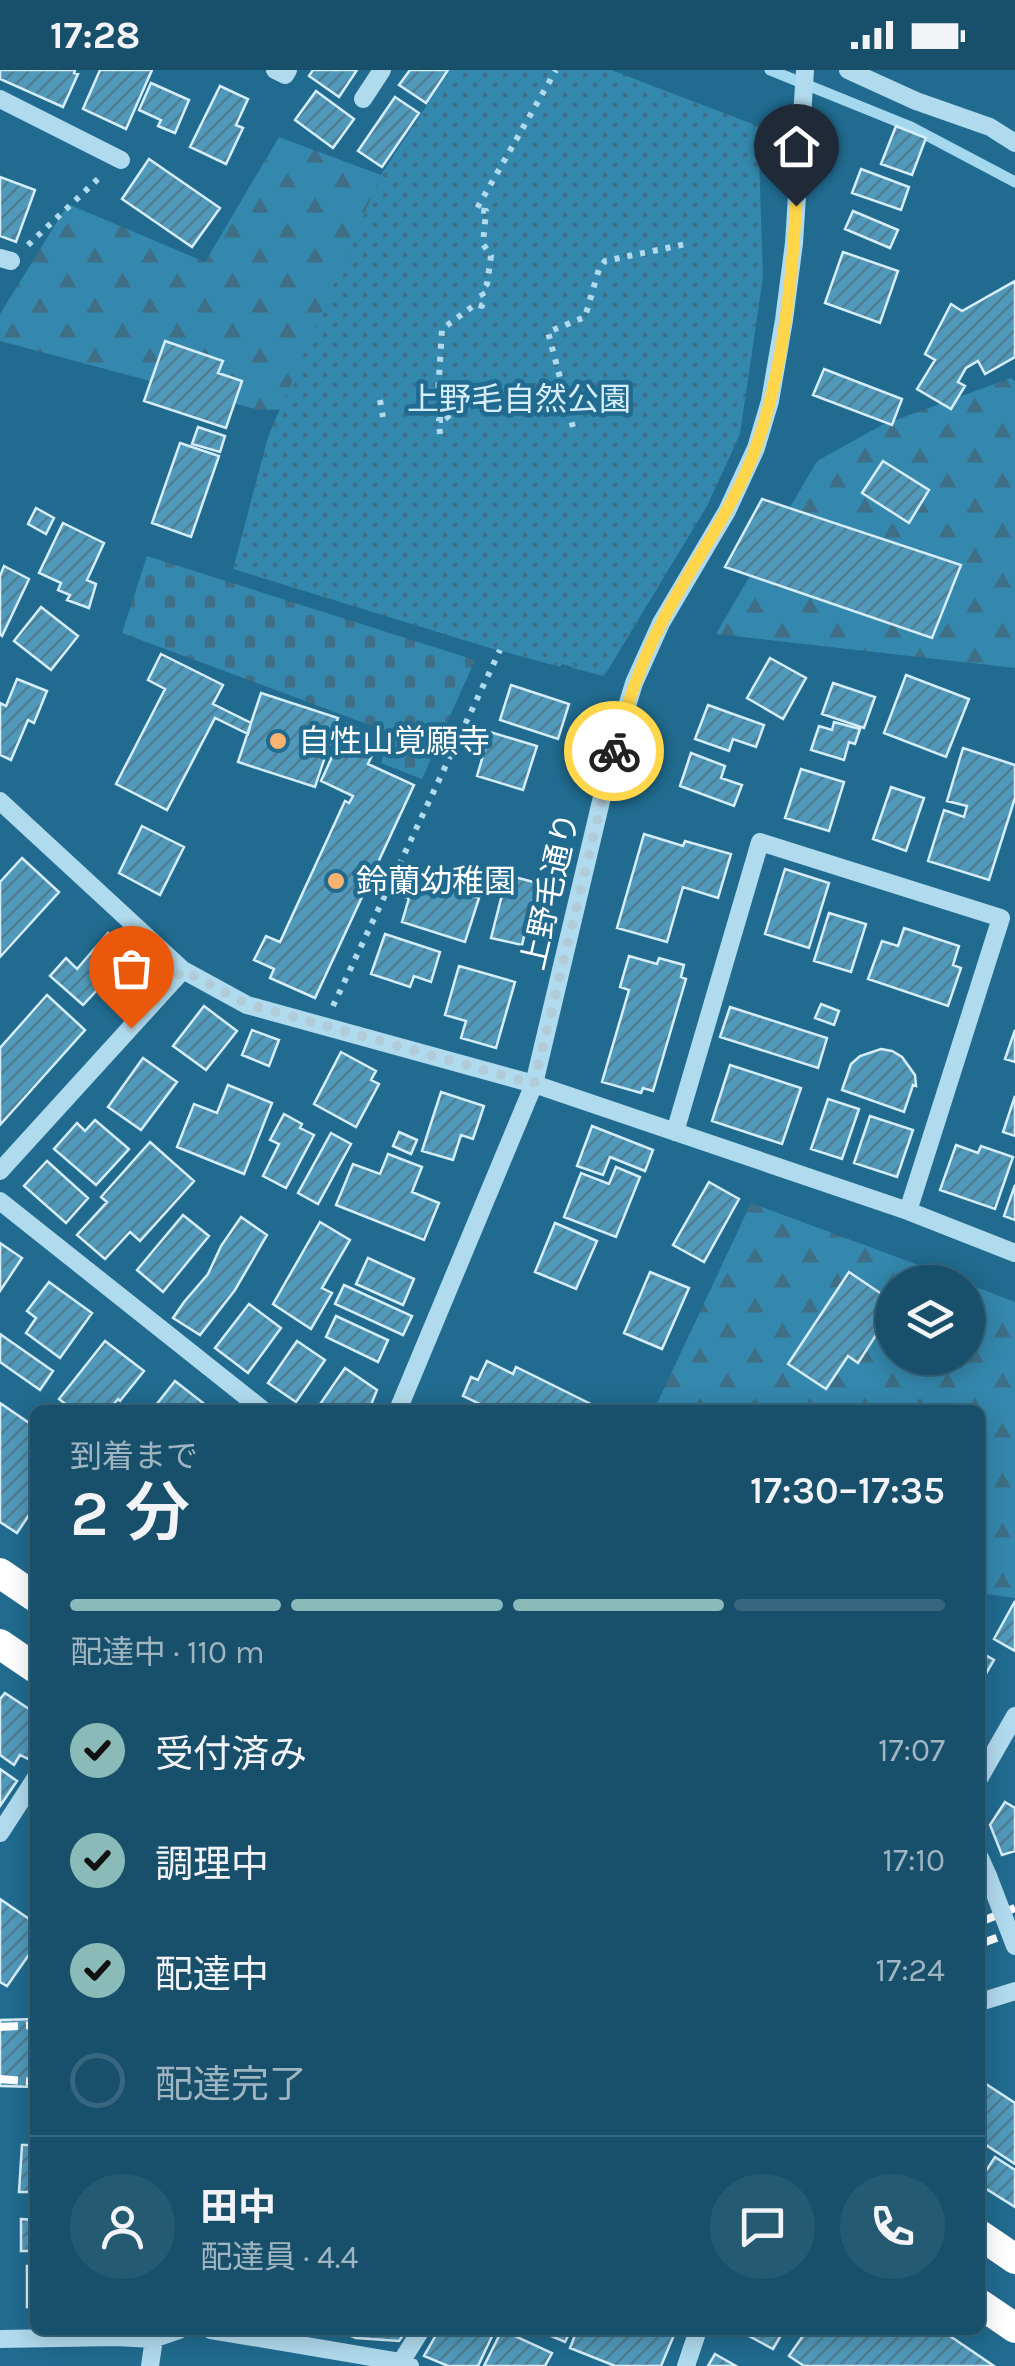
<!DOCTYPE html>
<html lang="ja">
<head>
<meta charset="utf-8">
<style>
	body { margin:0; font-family:Karla,"Noto Sans JP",sans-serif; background:#255a73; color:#f1f3f6; height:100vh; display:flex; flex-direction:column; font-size:38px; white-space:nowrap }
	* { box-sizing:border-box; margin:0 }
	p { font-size:32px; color:#9fb5c1 }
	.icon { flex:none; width:55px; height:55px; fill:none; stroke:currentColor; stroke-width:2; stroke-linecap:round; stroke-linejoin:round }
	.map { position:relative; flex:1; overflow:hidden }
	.side { position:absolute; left:30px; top:1335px; width:955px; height:930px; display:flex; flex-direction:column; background:#18506b; border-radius:15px; box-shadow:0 5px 25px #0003,0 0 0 2px #36677e }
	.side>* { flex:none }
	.fabs { position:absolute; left:875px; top:1195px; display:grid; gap:20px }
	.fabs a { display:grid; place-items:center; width:110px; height:110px; border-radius:50%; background:#18506b; box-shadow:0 5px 25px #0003,0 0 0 2px #36677e; font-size:50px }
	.pin { position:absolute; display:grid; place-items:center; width:85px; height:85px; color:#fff; margin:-102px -42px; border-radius:50% 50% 50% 0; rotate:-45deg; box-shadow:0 0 10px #0007 }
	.pin .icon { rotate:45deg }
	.courier { position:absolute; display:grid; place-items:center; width:100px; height:100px; margin:-50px; border:8px solid #ffd54a; border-radius:50%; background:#fff; color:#222; box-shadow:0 2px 12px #0007 }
	.head em { font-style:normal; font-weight:600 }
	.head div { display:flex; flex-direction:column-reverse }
	.head { display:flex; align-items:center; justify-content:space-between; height:170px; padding:0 40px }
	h1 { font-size:65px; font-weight:600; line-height:75px }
	.bar { display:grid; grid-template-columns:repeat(4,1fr); gap:15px 10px; align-content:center; height:120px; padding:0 40px }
	.bar i { height:12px; border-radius:8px; background:#36677e }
	.bar .on { background:#8bbbb9 }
	.bar p { grid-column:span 4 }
	.line { display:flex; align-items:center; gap:25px; padding:0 40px; border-top:2px solid #36677e }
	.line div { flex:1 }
	.round { display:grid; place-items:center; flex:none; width:105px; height:105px; border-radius:52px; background:#255a73 }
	ol { padding:0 40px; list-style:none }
	li { display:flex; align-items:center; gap:30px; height:110px }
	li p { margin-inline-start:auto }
	li .icon { padding:10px; border-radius:50%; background:#8bbbb9; color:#111; stroke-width:4 }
	li:last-child { color:#9fb5c1 }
	li i { width:55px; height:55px; border:5px solid #36677e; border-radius:50% }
	.status { display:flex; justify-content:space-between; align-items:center; height:70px; padding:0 50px; background:#18506b; direction:ltr }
	.status svg { height:28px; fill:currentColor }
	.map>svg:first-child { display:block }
	.forest { fill:url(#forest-firs) }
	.cemetery { fill:url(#cemetery-stones) }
	.park { fill:url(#park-dots) }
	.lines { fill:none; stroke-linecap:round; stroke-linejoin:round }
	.stream { stroke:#a4d8ee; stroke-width:11 }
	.building { fill:url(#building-hatch); stroke:#d6eef9; stroke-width:2.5 }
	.path { stroke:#b0daed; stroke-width:6; stroke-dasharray:5 8; stroke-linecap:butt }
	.minor { stroke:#b0daed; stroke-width:18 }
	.highway { stroke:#fff; stroke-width:30 }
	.rail { stroke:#fff; stroke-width:8; stroke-dasharray:18 8; stroke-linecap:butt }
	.minor-bridge { stroke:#b0daed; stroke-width:18 }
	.done { stroke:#b1cbd8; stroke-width:10; stroke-dasharray:0 18 }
	.route { stroke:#ffd54a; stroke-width:12 }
	.poi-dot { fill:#fab271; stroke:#206b8f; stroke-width:4 }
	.labels { text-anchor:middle; stroke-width:9; stroke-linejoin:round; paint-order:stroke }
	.park-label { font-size:32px; fill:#d6eef9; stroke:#206b8f }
	.poi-label { font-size:32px; fill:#fff; stroke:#206b8f; text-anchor:start }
	.street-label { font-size:32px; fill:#fff; stroke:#206b8f }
</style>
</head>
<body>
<div class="status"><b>17:28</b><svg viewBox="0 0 49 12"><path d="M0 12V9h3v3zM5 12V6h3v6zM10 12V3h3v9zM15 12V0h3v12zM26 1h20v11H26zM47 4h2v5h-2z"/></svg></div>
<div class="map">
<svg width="1015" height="2296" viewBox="0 0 1015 2296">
	<defs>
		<pattern id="forest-firs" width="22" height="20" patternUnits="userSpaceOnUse" patternTransform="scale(2.5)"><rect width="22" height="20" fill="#3487ad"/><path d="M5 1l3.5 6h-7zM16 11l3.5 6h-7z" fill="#3e6f86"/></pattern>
		<pattern id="cemetery-stones" width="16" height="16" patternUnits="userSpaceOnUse" patternTransform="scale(2.5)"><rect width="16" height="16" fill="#3487ad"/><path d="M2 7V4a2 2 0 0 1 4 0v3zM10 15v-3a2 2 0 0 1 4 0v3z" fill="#3e6f86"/></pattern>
		<pattern id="park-dots" width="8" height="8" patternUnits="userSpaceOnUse" patternTransform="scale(2.5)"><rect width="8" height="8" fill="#3487ad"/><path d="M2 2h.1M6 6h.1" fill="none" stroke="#3e6f86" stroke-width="1.8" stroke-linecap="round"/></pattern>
		<pattern id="building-hatch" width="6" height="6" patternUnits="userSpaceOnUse" patternTransform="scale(2.5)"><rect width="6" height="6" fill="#5199ba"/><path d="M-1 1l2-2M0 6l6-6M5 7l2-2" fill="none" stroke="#4f7e94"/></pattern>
	</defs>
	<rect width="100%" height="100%" fill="#206b8f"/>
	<path class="forest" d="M450,0H611L616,3L735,355L708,434L604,606L572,598L652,366L319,339L259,340L0,271V244L68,134L205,192L279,67L381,105Z
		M1011,308L1015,311V598L716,564L817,391L882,355Z
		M751,1133L964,1212H892V1288H968V1214L1015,1232V1528L980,1523V1340H654Z"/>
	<path class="cemetery" d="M147,486L475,590L422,709L381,693L391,663L122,563Z"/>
	<path class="park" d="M450,0H611L758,56L763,207L740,364L708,434L604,606L562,594L560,597L483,576L233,499L268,367L381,105Z"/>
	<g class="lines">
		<path class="stream" d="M770,0L911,57L1015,112"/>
	</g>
	<path class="building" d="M0,0H75L74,3L78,4L63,37L0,9Z
		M100,0H152L126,59L83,39Z
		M313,0H357L339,27L309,6Z
		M410,0H448L426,33L399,15Z
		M151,13L189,30L175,63L158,56L161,50L139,40Z
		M220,16L248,29L236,55L243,58L226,94L190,77Z
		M316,21L354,49L333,78L295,50Z
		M395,27L419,43L382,97L358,81Z
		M896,56L926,68L912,105L881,94Z
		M149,89L220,138L192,177L122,129Z
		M861,99L909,117L901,140L852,123Z
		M0,107L35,120L16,172L0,166Z
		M853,141L898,160L890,178L845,159Z
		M843,182L898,201L880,253L825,233Z
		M1015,211V287L985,304L978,291L966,298L958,312L965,316L951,339L917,319L935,290L925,284L951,234L962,241Z
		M165,271L223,291L218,303L242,311L226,358L144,331Z
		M824,299L902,329L892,355L813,325Z
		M198,357L225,366L220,382L192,374Z
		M180,373L219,386L191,467L152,453Z
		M883,391L929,420L909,453L862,423Z
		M762,429L961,495L932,568L725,497Z
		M36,438L54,448L46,464L28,454Z
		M63,453L104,473L87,510L96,514L89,538L67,530L70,525L58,520L61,513L39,503Z
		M4,496L29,509L2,566L0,564V506Z
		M41,537L78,566L51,600L14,571Z
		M161,584L223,615L213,634L251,653L248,664L215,648L167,740L116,714L165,619L148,610Z
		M770,588L806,608L783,649L747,628Z
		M906,605L969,629L946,687L884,663Z
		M17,609L47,621L34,653L28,650L11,690L0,685V633L6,636Z
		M833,613L875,627L864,658L822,644Z
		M511,615L569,634L558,669L500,650Z
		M261,623L338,648L315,717L238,692Z
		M708,635L764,655L756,677L733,669L729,681L695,669Z
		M834,652L860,659L855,674L849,672L844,690L811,680L819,656L832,660Z
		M347,654L379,669L368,694L414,715L315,928L270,908L274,899L254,890L266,866L280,872L345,731L349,733L353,726L321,711Z
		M490,662L537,676L523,720L477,706Z
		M963,678L1015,695V728L989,810L928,791L944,740L964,747L967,736L947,731Z
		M691,683L725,696L721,708L742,715L734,736L680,716Z
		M801,699L844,712L829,761L785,748Z
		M891,717L924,728L906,781L873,769Z
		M142,756L184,777L160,825L119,803Z
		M644,764L683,776L685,771L731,784L718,828L683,817L667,872L617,858Z
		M22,788L59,822L0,887V812Z
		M785,799L829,813L809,878L765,864Z
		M413,803L446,814L445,817L479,828L465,872L402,852L409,828L405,827Z
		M507,805L537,813L522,875L491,868Z
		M829,843L866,854L851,902L814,891Z
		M904,858L959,876L953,895L961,898L948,936L868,909L882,871L898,876Z
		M108,863L152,902L120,937L99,918L83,935L50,906L66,888L77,899Z
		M385,864L440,882L431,912L414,906L410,917L371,904Z
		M629,886L657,894L659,888L684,895L681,907L686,909L653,1021L643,1018L641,1023L602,1012L629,920L620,917Z
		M459,896L515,912L496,978L461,968L466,951L445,945Z
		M47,925L85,960L0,1055V978Z
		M821,934L839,941L834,955L815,948Z
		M204,936L237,961L206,1000L173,976Z
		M730,937L827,968L818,998L720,967Z
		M252,960L279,970L269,996L242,985Z
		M1015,960V992L1005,989Z
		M881,979L892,981L902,987L915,1005L916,1016L913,1015L904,1042L842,1020L851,994L860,986Z
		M341,982L376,1001L371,1010L379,1014L356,1057L314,1034Z
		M143,988L177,1012L141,1060L108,1037Z
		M730,995L801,1018L782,1074L712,1051Z
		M228,1015L272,1033L244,1104L177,1077L194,1034L217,1043Z
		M441,1022L484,1036L473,1069L461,1065L453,1090L422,1081Z
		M1015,1026V1066L1003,1062Z
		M828,1029L859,1039L842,1089L811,1079Z
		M284,1044L302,1054L300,1058L314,1065L286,1118L263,1106L279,1074L270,1070Z
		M870,1046L913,1060L897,1107L854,1093Z
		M95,1050L129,1079L96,1115L54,1079L77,1053L85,1061Z
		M592,1056L653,1080L645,1101L610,1087L603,1105L577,1096Z
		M399,1062L417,1070L411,1084L393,1076Z
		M331,1063L351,1074L318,1134L298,1123Z
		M150,1072L194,1111L140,1171L130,1162L105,1189L77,1165L107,1132L101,1127Z
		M956,1075L978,1083L981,1076L1013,1087L995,1139L940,1120Z
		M388,1084L422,1097L412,1122L439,1133L424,1170L336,1135L353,1094L380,1104Z
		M47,1091L88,1128L66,1153L24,1116Z
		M616,1097L640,1107L616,1167L564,1147L581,1103L609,1114Z
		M709,1112L739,1129L704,1192L673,1175Z
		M1015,1115V1150L1004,1146Z
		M183,1145L209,1166L163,1222L137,1200Z
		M241,1147L267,1165L235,1220L200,1265L173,1248L184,1232L208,1204L221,1176Z
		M320,1152L350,1170L322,1218L332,1223L311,1259L273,1234Z
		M555,1153L597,1171L576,1219L535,1202Z
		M0,1173L22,1188L0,1221Z
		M368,1188L414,1209L403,1235L356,1214Z
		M650,1202L689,1218L662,1279L624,1263Z
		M849,1202L892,1231L875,1259L878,1262L858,1293L848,1286L826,1319L788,1294Z
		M49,1212L92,1243L60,1288L26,1263L36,1248L27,1241Z
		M344,1215L412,1246L403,1265L335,1234Z
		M249,1234L281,1258L248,1303L215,1278Z
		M336,1246L388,1270L378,1292L326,1267Z
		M0,1264L53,1301L40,1320L0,1292Z
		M105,1271L144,1301L120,1331L118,1329L109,1340H73L59,1329Z
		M297,1271L325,1290L296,1332L268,1313Z
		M487,1291L513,1304L516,1297L603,1340H492L463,1326L471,1307L478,1310Z
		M345,1298L377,1320L369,1340H316Z
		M175,1311L207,1336L203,1340H152Z
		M0,1333L35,1357V1436L17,1463L0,1452Z
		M1015,1531V1581L994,1569Z
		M980,1582L994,1590L980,1614Z
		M5,1623L35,1643V1678L28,1689L20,1685L14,1695L0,1685V1629Z
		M0,1699L17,1711L0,1736Z
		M1005,1732L1015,1738V1781L1002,1785L990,1755Z
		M0,1829L35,1853V1876L7,1916L0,1912Z
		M35,1949V2017L0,2016V1950Z
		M980,2010L1015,2033V2094L980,2071Z
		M22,2075H35V2122H19Z
		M995,2087L1015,2100V2137L980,2115V2110Z
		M21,2149L35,2150V2181H21Z
		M27,2196H35V2237H27Z
		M348,2260H407L399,2271L356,2268L346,2264Z
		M439,2260H495L478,2296H448L424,2286Z
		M502,2260L552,2283L545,2296H484Z
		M537,2260H571L565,2272Z
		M577,2260H662L674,2265L661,2296H615L570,2278Z
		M749,2260H784L773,2279L747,2265Z
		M807,2260H941L994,2296H804L789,2286Z
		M715,2284L736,2296H708Z"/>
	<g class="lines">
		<path class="path" d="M28,175L99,108
			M380,330L383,347
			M573,357L548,262L585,247L599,199L605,191L686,174
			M440,364L439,350H450L441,339L443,332L441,330L443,326L438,323L442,259L476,234L482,236L484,227L481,222L487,214L491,186L483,174L486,141L476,140L556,0
			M333,936L500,580"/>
		<path class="minor" d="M275,0L285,5L288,0
			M848,0L916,31L990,57L1015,73
			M0,29L121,90
			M363,29L382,0
			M0,188L11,191
			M0,731L183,900L247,935L534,1014L908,1141L1015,1183
			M675,1062L760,772L1001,848L908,1141
			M0,1101L183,900
			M0,1131L263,1340
			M398,1340L534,1014L611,689L634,613L661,553L727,441L756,378L770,331L784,250L794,173L805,0
			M980,1707L1015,1646
			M0,1763L35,1709
			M980,1788L988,1806
			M980,1932L1015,1921
			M211,2260L401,2292L410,2296
			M0,2269L116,2267L153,2269L179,2260
			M401,2292L421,2260
			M150,2296L155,2262
			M686,2296L698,2260"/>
		<path class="highway" d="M0,1503L35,1527
			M0,1574L35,1598
			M980,2165L1015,2189
			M980,2234L1015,2258"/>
		<path class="rail" d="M980,1852L1015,1838
			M980,1874L1015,1861
			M0,1957L35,1955
			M0,2009L35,2012"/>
		<path class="minor-bridge" d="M988,1806L1015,1876"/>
	</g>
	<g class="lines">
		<path class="done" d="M131,958L183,900L247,934L534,1014L614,681"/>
		<path class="route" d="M614,681C627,636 640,593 662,552C692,493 734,439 756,377C782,306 792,211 796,136"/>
	</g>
	<g class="poi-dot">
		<circle cx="278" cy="671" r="10"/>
		<circle cx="336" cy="811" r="10"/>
	</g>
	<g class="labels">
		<g class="park-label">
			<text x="519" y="340">上野毛自然公園</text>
		</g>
		<g class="poi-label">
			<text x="298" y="682">自性山覚願寺</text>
			<text x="356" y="822">鈴蘭幼稚園</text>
		</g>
		<g class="street-label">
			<text transform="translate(550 821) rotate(-77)" y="11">上野毛通り</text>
		</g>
	</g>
</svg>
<div class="fabs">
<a><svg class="icon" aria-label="layers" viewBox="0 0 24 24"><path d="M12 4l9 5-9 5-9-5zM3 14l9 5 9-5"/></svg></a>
</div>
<div class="pin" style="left:131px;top:958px;background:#ea580c"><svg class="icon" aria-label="bag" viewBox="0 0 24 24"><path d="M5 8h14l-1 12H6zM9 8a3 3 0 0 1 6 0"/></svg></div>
<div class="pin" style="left:796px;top:136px;background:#1f2937"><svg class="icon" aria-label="home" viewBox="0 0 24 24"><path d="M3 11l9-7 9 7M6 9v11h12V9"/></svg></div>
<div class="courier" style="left:614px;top:681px"><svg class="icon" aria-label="bike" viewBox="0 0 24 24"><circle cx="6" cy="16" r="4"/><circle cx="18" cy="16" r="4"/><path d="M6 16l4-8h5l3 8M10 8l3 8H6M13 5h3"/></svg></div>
<section class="side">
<div class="head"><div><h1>2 分</h1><p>到着まで</p></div><em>17:30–17:35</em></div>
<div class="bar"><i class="on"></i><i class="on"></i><i class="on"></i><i></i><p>配達中 · 110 m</p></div>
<ol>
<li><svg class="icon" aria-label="check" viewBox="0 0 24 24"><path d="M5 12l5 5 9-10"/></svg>受付済み<p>17:07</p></li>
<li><svg class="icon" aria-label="check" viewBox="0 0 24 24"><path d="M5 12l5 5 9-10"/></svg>調理中<p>17:10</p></li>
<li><svg class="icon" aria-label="check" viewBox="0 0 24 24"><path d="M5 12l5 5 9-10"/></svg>配達中<p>17:24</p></li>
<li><i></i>配達完了</li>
</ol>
<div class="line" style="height:180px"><a class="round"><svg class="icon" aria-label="person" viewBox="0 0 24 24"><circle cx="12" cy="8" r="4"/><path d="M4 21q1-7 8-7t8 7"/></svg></a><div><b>田中</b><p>配達員 · 4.4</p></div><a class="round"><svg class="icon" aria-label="chat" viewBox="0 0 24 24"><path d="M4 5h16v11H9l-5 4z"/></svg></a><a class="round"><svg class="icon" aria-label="phone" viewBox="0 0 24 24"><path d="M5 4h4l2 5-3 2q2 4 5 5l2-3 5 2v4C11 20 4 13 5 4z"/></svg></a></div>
</section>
</div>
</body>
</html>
